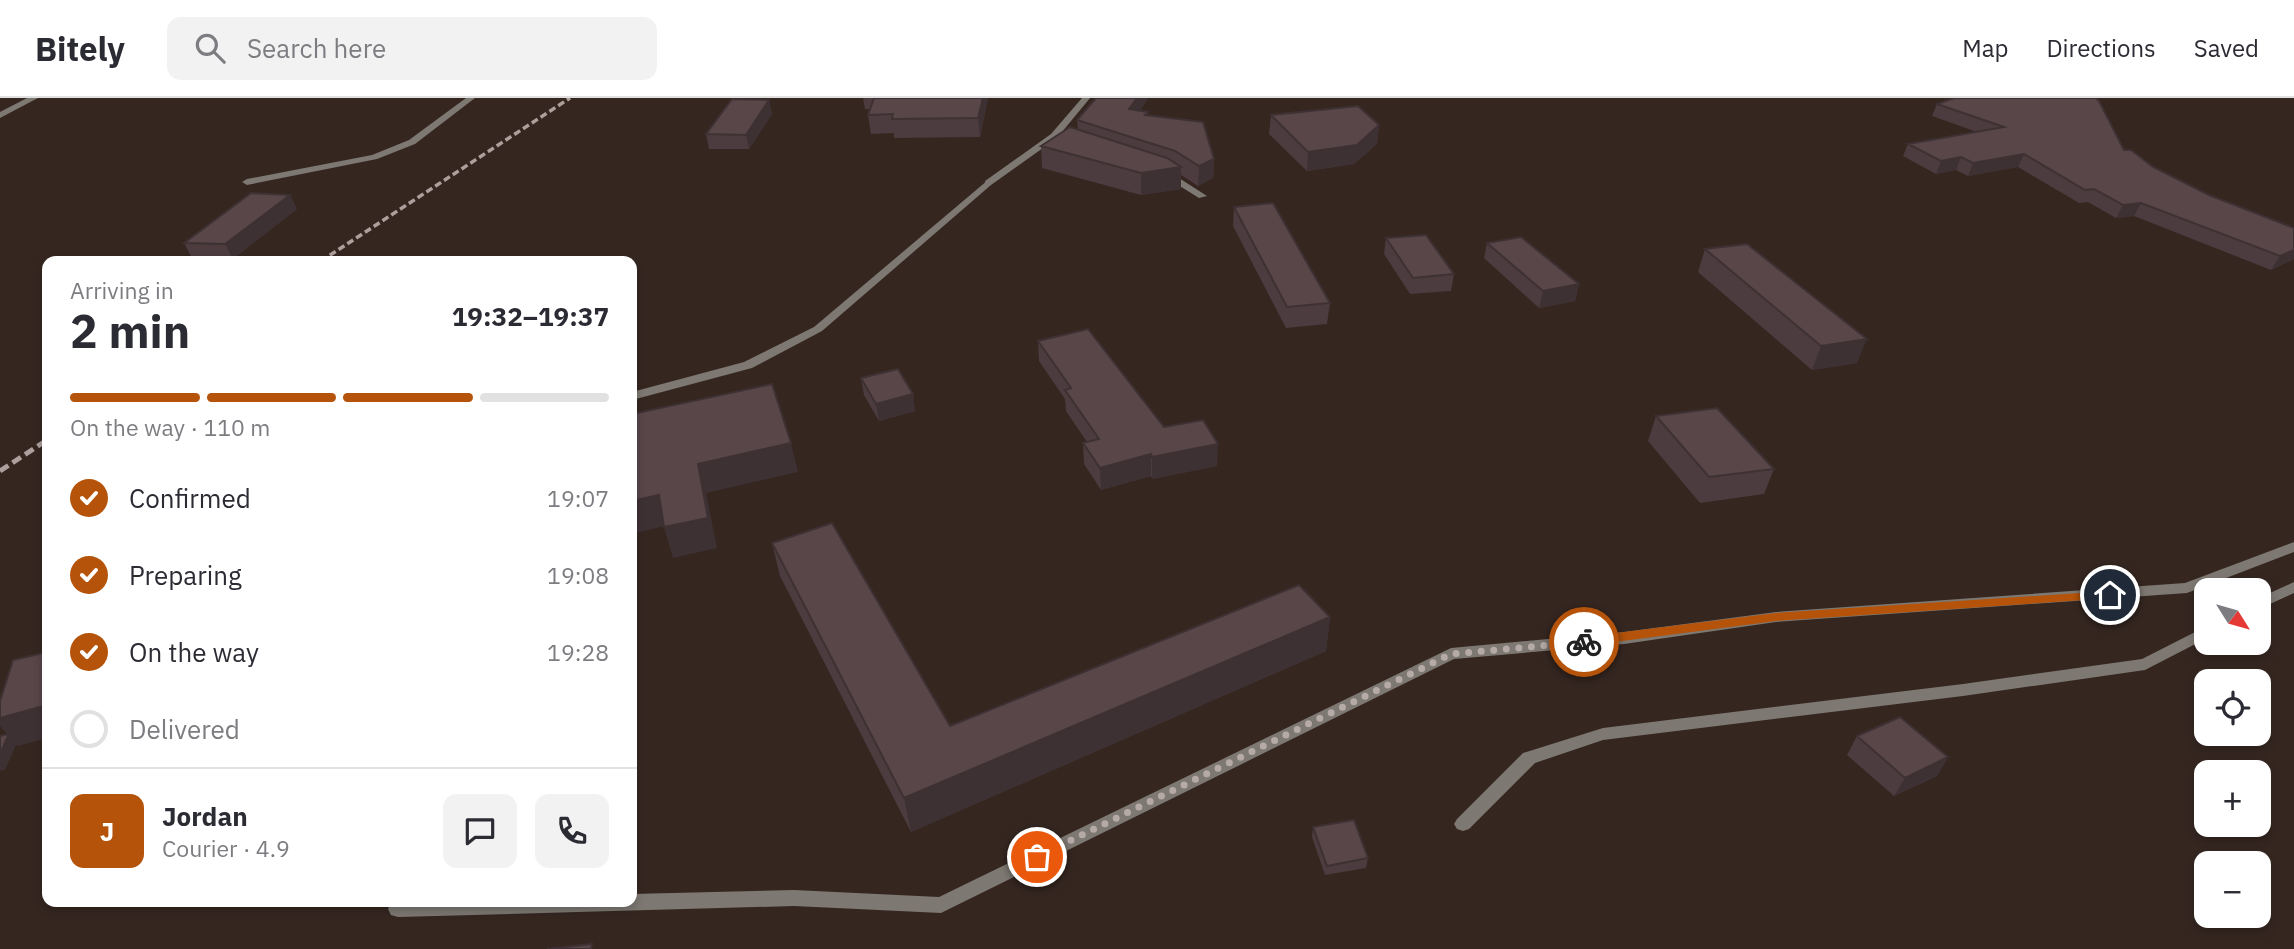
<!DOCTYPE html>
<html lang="en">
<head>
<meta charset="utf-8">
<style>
	body { margin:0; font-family:"IBM Plex Sans",sans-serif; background:#f2f2f3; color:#2b2b33; height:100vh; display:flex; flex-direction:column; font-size:26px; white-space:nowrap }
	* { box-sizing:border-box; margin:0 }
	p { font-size:23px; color:#7c7c81 }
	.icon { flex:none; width:38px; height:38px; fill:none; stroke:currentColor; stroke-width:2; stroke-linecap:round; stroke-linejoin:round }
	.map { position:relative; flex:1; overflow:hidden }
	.drawer { position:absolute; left:42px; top:158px; width:595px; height:651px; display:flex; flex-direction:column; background:#fff; border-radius:14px; box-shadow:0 4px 10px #0003 }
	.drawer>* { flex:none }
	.needle { width:46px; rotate:127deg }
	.controls { position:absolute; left:2194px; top:480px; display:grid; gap:14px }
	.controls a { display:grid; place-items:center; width:77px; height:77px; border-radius:14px; background:#fff; box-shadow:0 4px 10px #0003; font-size:35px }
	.pin { position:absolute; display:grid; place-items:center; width:60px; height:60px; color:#fff; margin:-30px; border:4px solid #fff; border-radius:50%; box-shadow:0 2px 7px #0007 }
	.courier { position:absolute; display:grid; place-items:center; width:70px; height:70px; margin:-35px; border:5px solid #b45309; border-radius:50%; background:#fff; color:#222; box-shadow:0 2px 9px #0007 }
	.head em { font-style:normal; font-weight:800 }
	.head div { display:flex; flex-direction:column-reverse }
	.head { display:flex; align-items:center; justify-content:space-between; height:119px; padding:0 28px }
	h1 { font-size:46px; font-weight:800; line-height:52px }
	.bar { display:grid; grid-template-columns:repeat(4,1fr); gap:10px 7px; align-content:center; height:84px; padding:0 28px }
	.bar i { height:9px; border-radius:5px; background:#e1e1e2 }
	.bar .on { background:#b45309 }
	.bar p { grid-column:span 4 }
	.line { display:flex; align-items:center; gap:18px; padding:0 28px; border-top:2px solid #e1e1e2 }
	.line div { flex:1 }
	.round { display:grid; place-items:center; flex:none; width:74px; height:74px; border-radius:14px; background:#f2f2f3 }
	ol { padding:0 28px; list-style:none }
	li { display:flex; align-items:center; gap:21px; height:77px }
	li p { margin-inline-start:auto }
	li .icon { padding:7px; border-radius:50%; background:#b45309; color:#fff; stroke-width:4 }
	li:last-child { color:#7c7c81 }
	li i { width:38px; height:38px; border:4px solid #e1e1e2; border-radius:50% }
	header { display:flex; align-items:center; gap:42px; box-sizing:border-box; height:98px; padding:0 35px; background:#fff; border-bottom:2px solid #e1e1e2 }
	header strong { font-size:33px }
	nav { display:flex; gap:38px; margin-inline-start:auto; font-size:24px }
	.search { width:490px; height:63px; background:#f2f2f3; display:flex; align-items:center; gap:18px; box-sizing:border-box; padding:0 24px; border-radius:14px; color:#7c7c81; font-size:26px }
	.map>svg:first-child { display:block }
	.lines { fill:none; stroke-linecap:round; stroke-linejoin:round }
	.service { fill:#7d7872; fill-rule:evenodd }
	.minor { fill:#7d7872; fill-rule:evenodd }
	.rail-far1 { stroke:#ada09c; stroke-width:3.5; stroke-dasharray:7 3.5; stroke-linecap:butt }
	.rail { stroke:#ada09c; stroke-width:5; stroke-dasharray:10 5; stroke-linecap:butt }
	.wall { fill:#4c3c3f }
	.shaded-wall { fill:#3e3133 }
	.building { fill:#584649; stroke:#3e3133; stroke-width:2 }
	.route { fill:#b45309 }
	.done { stroke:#b6aaa6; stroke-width:7; stroke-dasharray:0 12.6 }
</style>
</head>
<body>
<header>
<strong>Bitely</strong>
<div class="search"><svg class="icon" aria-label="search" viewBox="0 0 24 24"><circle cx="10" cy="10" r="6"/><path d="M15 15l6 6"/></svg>Search here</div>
<nav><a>Map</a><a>Directions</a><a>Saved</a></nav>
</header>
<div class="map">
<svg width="2294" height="851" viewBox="0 0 2294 851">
	<rect width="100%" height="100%" fill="#352620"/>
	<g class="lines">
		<path class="service" d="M988,82L991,83V87L822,233L752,270L632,302V294L744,264L814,229Z
			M2294,444V454L2187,495L1776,524L1624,546L1454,561L941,815L794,808L398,819L391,817L388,811L391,805L396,803H632V796L794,792L939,799L1451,550L1624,534L1776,514L2185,485Z
			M2294,484V495L2259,511V500Z
			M2207,528V540L2145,572L1963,598L1603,642L1535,665L1469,731L1463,733L1457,731L1454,726L1457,721L1523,655L1603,630L1963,586L2142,561Z"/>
		<path class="minor" d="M27,0H38L0,20V14Z
			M466,0H475L415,46L377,61L247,87L242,84L247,81L372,57L409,42Z
			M1082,0H1090L1057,40L991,87H985V83L1051,36Z
			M1162,73H1168L1207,98L1199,100L1162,77Z"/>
		<path class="rail-far1" d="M321,163L570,0"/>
		<path class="rail" d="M0,373L47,342"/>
	</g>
	<path class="wall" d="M863,0H988L980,39L894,40V35L871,36L868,17L870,11H865Z
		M1096,0H1148L1140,13L1214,61L1213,80L1198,88L1181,77V91L1141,97L1042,70L1041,48L1078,32L1077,22Z
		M769,2L772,16L749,51H709L706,36Z
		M1937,6L2124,52L2153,69L2209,97L2294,130V161L2271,172L2134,118L2116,120L2088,104L2079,105L2018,69L1968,78L1956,72L1936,76L1903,58L1908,46L1977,34L1932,18Z
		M1271,17L1379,27L1377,46L1354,66L1307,73L1269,36Z
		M1234,109L1330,205L1327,226L1286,230L1233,128Z
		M297,111L233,161L192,160L184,145Z
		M1386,140L1454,176L1451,193L1410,196L1384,156Z
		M1487,145L1579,186L1575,203L1539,210L1484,160Z
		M1705,151L1857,265L1812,272L1698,174Z
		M1038,243L1164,329L1217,368L1152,381L1151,378L1101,392L1084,366L1083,345L1087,344L1066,313L1065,301L1039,263Z
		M861,280L913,296L915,313L879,323L864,297Z
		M1656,318L1774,371L1764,396L1700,405L1648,343Z
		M772,445L950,628L1330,519L1326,553L911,734L780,478Z
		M1857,638L1948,659L1937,678L1894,698L1847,657Z
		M1313,729L1368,760L1366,770L1325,777L1312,739Z"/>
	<path class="shaded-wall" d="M983,0H988L980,39L978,20Z
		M1137,0H1148L1129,30V11Z
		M769,2L772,16L749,51L746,37Z
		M1379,27L1377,46L1354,66L1307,73L1308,54Z
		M2024,56L2018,69L1968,78L1973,65Z
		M1961,59L1956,72L1936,76L1941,63Z
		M1214,61L1213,80L1198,88L1199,68Z
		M1181,69V91L1141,97V75Z
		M290,97L297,111L233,161L225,146Z
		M2141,105L2134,118L2116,120L2123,107Z
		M2294,152V161L2271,172L2280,158Z
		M1579,186L1575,203L1539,210L1543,193Z
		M1867,241L1857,265L1812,272L1821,248Z
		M913,296L915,313L879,323L876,306Z
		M791,345L798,374L706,395L717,450L673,460L664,429L698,366Z
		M1218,346L1217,368L1152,381V359Z
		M1151,356V378L1101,392L1100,370Z
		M659,397L668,427L632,436V403Z
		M1330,519L1326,553L911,734L904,700Z
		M47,607V640L18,648L16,647L5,672L0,673V656L8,637L0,628V620Z
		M1948,659L1937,678L1894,698L1905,680Z"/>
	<path class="building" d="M874,0H983L978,20L892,21L893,16L868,17Z
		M1096,0H1137L1129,11L1148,14L1145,17L1203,24L1214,61L1199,68L1175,53L1077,22Z
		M1954,0H2096L2099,3L2124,52H2131L2153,69L2209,97L2294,130V152L2280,158L2141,105L2123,107L2094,91L2085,92L2024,56L1973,65L1961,59L1941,63L1908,46L2004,29L1937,6Z
		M732,1L769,2L746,37L706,36Z
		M1358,8L1379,27L1357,47L1308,54L1271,17Z
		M1070,29L1167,60L1181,69L1141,75L1041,48Z
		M251,95L290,97L225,146L184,145Z
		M1273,105L1330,205L1287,209L1234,109Z
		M1426,137L1454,176L1413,180L1386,140Z
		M1521,139L1579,186L1543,193L1487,145Z
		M1747,146L1867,241L1821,248L1705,151Z
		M1088,231L1164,329L1203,322L1218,346L1152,359L1151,356L1100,370L1083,345L1099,341L1065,292L1071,290L1038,243Z
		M898,271L913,296L876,306L861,280Z
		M772,286L791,345L698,366L708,420L664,429L659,397L632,403V316Z
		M1717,310L1774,371L1709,379L1656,318Z
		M832,425L950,628L1299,487L1330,519L904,700L772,445Z
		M47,554V607L0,620V603L13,562Z
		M1900,619L1948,659L1905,680L1857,638Z
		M9,636L0,656V638Z
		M1354,722L1368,760L1327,768L1313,729Z
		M592,846L591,851H547Z"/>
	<path class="route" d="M2110,493L2114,494V500L1776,523L1584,548L1578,544L1584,539L1776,515Z"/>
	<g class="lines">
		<path class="done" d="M1037,759L1451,556L1584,544"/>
	</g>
</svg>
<div class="controls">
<a><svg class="needle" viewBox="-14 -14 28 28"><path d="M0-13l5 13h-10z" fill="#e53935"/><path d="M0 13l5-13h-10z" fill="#7c7c81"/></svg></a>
<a><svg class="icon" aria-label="locate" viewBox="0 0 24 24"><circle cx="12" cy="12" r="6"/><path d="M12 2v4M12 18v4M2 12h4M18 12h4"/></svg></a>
<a>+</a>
<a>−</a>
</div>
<div class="pin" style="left:1037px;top:759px;background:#ea580c"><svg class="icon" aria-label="bag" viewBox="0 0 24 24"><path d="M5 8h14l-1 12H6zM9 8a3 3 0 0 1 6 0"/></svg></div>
<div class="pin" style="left:2110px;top:497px;background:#1f2937"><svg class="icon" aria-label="home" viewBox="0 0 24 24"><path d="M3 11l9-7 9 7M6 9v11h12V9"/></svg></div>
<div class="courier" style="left:1584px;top:544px"><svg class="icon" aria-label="bike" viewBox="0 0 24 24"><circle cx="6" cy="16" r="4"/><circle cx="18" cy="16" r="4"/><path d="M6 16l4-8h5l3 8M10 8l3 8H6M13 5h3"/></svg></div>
<section class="drawer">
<div class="head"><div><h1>2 min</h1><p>Arriving in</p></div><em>19:32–19:37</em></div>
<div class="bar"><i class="on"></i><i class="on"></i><i class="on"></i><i></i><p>On the way · 110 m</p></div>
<ol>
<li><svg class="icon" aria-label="check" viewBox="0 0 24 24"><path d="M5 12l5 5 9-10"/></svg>Confirmed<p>19:07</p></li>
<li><svg class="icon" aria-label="check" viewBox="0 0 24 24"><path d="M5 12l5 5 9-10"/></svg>Preparing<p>19:08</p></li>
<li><svg class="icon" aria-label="check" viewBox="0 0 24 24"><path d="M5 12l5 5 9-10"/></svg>On the way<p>19:28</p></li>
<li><i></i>Delivered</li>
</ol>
<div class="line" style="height:126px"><b class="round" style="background:#b45309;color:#fff">J</b><div><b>Jordan</b><p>Courier · 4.9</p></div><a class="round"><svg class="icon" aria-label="chat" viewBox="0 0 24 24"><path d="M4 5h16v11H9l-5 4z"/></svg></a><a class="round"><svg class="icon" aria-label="phone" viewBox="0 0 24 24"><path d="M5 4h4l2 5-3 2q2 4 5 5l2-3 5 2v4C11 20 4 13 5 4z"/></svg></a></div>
</section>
</div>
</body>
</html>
